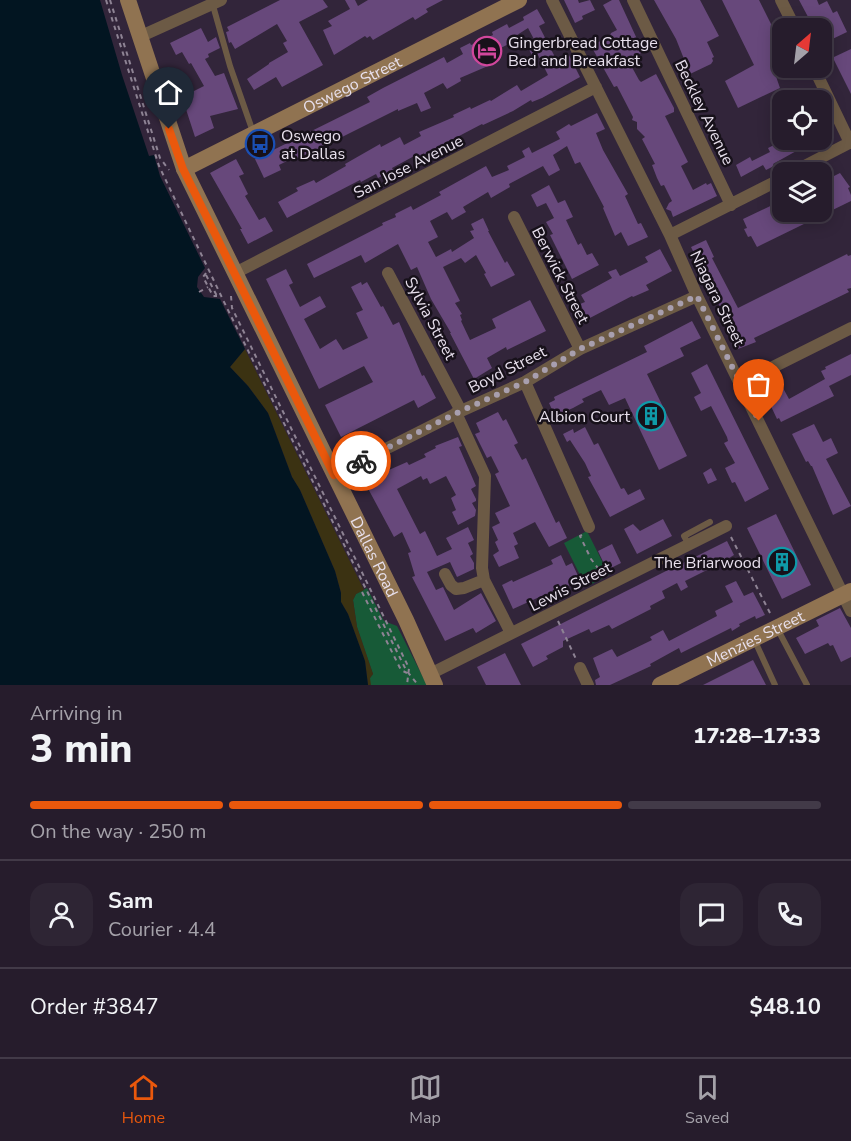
<!DOCTYPE html>
<html lang="en">
<head>
<meta charset="utf-8">
<style>
	body { margin:0; font-family:"Nunito Sans",sans-serif; background:#2e2534; color:#f1f3f6; height:100vh; display:flex; flex-direction:column; font-size:22px; white-space:nowrap }
	* { box-sizing:border-box; margin:0 }
	p { font-size:20px; color:#a4a1a9 }
	.icon { flex:none; width:33px; height:33px; fill:none; stroke:currentColor; stroke-width:2; stroke-linecap:round; stroke-linejoin:round }
	.map { position:relative; height:685px; overflow:hidden }
	.panel { display:flex; flex-direction:column; background:#261c2c; flex:1 }
	.panel>* { flex:none }
	.needle { width:39px; rotate:28deg }
	.tools { position:absolute; left:772px; top:18px; display:grid; gap:12px }
	.tools a { display:grid; place-items:center; width:60px; height:60px; border-radius:12px; background:#261c2c; box-shadow:0 3px 15px #0003,0 0 0 2px #423a48; font-size:30px }
	.pin { position:absolute; display:grid; place-items:center; width:51px; height:51px; color:#fff; margin:-62px -26px; border-radius:50% 50% 50% 0; rotate:-45deg; box-shadow:0 0 6px #0007 }
	.pin .icon { rotate:45deg }
	.courier { position:absolute; display:grid; place-items:center; width:60px; height:60px; margin:-30px; border:4px solid #ea580c; border-radius:50%; background:#fff; color:#222; box-shadow:0 2px 8px #0007 }
	.overview em { font-style:normal; font-weight:800 }
	.overview div { display:flex; flex-direction:column-reverse }
	.overview { display:flex; align-items:center; justify-content:space-between; height:102px; padding:0 30px }
	h1 { font-size:39px; font-weight:800; line-height:45px }
	.bar { display:grid; grid-template-columns:repeat(4,1fr); gap:9px 6px; align-content:center; height:72px; padding:0 30px }
	.bar i { height:8px; border-radius:4px; background:#423a48 }
	.bar .current { background:#ea580c }
	.bar p { grid-column:span 4 }
	.line { display:flex; align-items:center; gap:15px; padding:0 30px; border-top:2px solid #423a48 }
	.line div { flex:1 }
	.round { display:grid; place-items:center; flex:none; width:63px; height:63px; border-radius:18px; background:#2e2534 }
	.tab-bar { display:flex; justify-content:space-around; align-items:center; height:84px; border-top:2px solid #423a48; background:#261c2c; font-size:16px; color:#a4a1a9 }
	.tab-bar a { display:grid; justify-items:center; gap:3px }
	.tab-bar .current { color:#ea580c }
	.map>svg:first-child { display:block }
	.green { fill:#175a37 }
	.sand { fill:#3b3212 }
	.water { fill:#021521 }
	.building { fill:#67487b }
	.lines { fill:none; stroke-linecap:round; stroke-linejoin:round }
	.path { stroke:#8e8394; stroke-width:2; stroke-dasharray:4.5 4.5; stroke-linecap:butt }
	.lane { stroke:#6c5a45; stroke-width:6 }
	.street { stroke:#6c5a45; stroke-width:12 }
	.secondary { stroke:#907351; stroke-width:16 }
	.done { stroke:#a89fae; stroke-width:6; stroke-dasharray:0 10.8 }
	.route { stroke:#ea580c; stroke-width:8 }
	.labels { text-anchor:middle; stroke-width:5; stroke-linejoin:round; paint-order:stroke }
	.poi-label { font-size:16px; fill:#e8e0ed; stroke:#17111a; text-anchor:start }
	.street-label { font-size:16px; fill:#e8e0ed; stroke:#17111a }
</style>
</head>
<body>
<div class="map">
<svg width="851" height="685" viewBox="0 0 851 685">
	<rect width="100%" height="100%" fill="#32253a"/>
	<path class="green" d="M587,531L609,575L586,587L564,543Z
		M367,588L384,621L397,626L427,685H370V678L373,674L357,627L353,600L356,594Z"/>
	<path class="sand" d="M245,349L364,590L356,594L353,600L357,627L373,674L370,678L371,685H368L365,661L348,614L341,602V593L335,571L300,490L292,477L268,413L248,386L230,367Z"/>
	<path class="water" d="M0,0H100L122,75L149,156L154,155L160,176L205,268L198,277L197,287L204,297L220,299L245,349L230,367L248,386L268,413L292,477L300,490L335,571L341,593V602L348,614L365,661L368,685H0Z"/>
	<path class="building" d="M280,0H323L328,7L299,22L323,65L282,87L276,77L254,90L247,79L269,64V63L288,52L283,43L287,41L277,24L235,49L231,42L229,43L226,32L229,31L227,27Z
		M345,0H355L358,6L368,0H443L426,9L428,12L415,20L413,17L373,40L370,36L367,38L365,36L334,55L323,30L332,26L328,21L350,9Z
		M564,0H578L579,3L590,0L595,10L582,16L583,19L575,23Z
		M612,0H619L643,52L628,60L639,80L641,82L656,74L674,108V112L665,116L688,162L681,166L693,190L706,183L707,185L711,183L717,196L673,217L671,211L666,209L669,203L672,201L664,185L661,186L657,178L652,165L655,164L642,139L645,137L637,129V122L632,120L633,117L617,86L614,87L591,46L610,36L611,33L617,30L603,5Z
		M654,0H700L719,36L707,42L714,57L712,58L713,61L711,64L690,74L676,39Z
		M722,0H759L783,48V50L770,59L780,88L738,108L725,81L754,65Z
		M799,0H817L819,5L827,1L833,13L837,11L847,32L822,44V28H814Z
		M537,9L545,23L539,26L556,59L568,53L580,77L542,98L532,102L531,100L513,111L483,125L482,124L419,157L418,154L392,168L393,170L378,178L376,174L361,182L360,180L287,218L278,202L298,191L296,188L314,180L316,183L346,166L345,164L380,144L381,147L400,137L404,145L421,136L419,132L454,117L453,115L470,107L471,109L490,100L491,101L517,85L521,91L548,75L538,55L533,57L528,48L536,43L528,28L514,37L516,40L497,50L501,58L494,61L495,63L460,78L461,81L447,89L443,83L424,93L431,108L421,112L417,103L398,111V109L328,144L296,159L295,157L279,165L281,170L264,178L255,159L370,102L367,97L383,88L444,57L447,63L463,54L460,48L470,43L471,45L493,35L492,32L507,24L509,28L524,20L523,17Z
		M201,28L208,42L216,37L220,48L208,54L209,57L205,59L215,76L224,73L238,109L210,116L214,128L195,137L182,97L204,86L191,63L189,64L182,52L176,55L170,43Z
		M851,49V94L834,60V57Z
		M597,113L605,129L596,133L603,150L628,194L625,196L638,224L641,223L648,237L628,246L621,232L615,236L603,208L604,207L580,162L575,164L567,146L553,155L560,170L549,176L543,166L509,184L510,187L491,198L488,192L463,207L466,212L452,220L447,212L430,221L438,237L428,242L436,257L451,249L452,252L474,238L470,231L474,230L471,224L483,218L489,231H488L505,263L507,261L515,275L491,287L484,274L486,273L476,255L465,263L461,258L443,267L460,301L455,303L462,314L460,315L462,320L461,321L470,340L496,328L492,319L530,300L546,331L507,350L506,347L487,358L492,368L474,379L450,333H451L431,299L417,267L411,270L398,244L365,263L361,255L314,278L307,264L383,225L382,223L396,217L395,214L411,206L413,210L441,195L439,192L486,166L492,177L509,170L507,166L525,157L522,151L529,147L532,153L560,139L556,132L569,124L571,126Z
		M776,140H816L773,164L774,166L766,170L763,165L741,177L736,165L750,157L752,161L770,152L768,148L778,143Z
		M236,159L244,174L239,176L248,194L245,196L259,220L265,217L273,231L248,244L240,229H242L210,173Z
		M840,173L850,187L848,188L851,195V201L757,247L751,236L748,237L744,229L747,228L743,219L783,200V212H822V182Z
		M549,185L558,203L565,200L573,217L566,220L578,245L581,243L587,255L592,253L599,265L572,279L550,235L553,234L546,222L554,218L546,203L537,207L531,195Z
		M706,240L714,257L712,258L738,308L847,254L848,256L851,255V288L847,289L849,292L754,338L756,342L738,349L730,334L736,331L728,316L724,310L722,311L691,247Z
		M660,249L672,271L646,285L649,290L633,297L632,296L588,319L580,304L585,302L581,295L612,278L608,272L616,269L620,276L648,262L645,257Z
		M286,269L293,283L289,285L300,307L320,296L326,307L304,319L320,349L336,339L343,350L368,338L356,313L363,310L351,287L361,282L362,285L367,282L381,307L383,306L393,325L399,322L422,376L424,375L436,398L418,408L414,400L341,437L325,405L373,382L364,366L319,389L266,279Z
		M692,321L701,338L680,348L684,356L647,374L687,456L659,470L625,398L609,405L601,390L582,399L584,402L573,408L555,416L549,403L555,400L554,397L647,352L644,346Z
		M851,354V375L829,386L834,396L781,422L779,418L777,419L769,402L771,401L768,395L783,388L789,399L825,379L821,371L826,369L825,367Z
		M707,364L769,489L745,502L735,482L732,483L725,468L735,463L724,443L728,441L727,437L711,406L701,411L694,397L701,393L691,373Z
		M498,412L503,421L506,419L518,443L514,445L522,460L526,458L556,523L559,521L567,538L549,547L535,522L513,533L518,544L514,546L519,558L499,567L493,555L499,551L495,542L498,540L492,527L500,523L495,513L510,506L495,474L499,472L491,456L487,458L475,434L480,432L476,423Z
		M814,424L823,442L831,438L838,453L826,459L851,506L833,515L812,466H811L808,461L806,462L792,434Z
		M585,427L594,445L598,443L621,489L624,488L628,495L640,489L645,499L610,517L588,477L591,476L585,463L570,440L567,442L563,434L573,429L574,433Z
		M458,437L462,446L459,447L476,486L471,489L476,499V501L472,503L476,510L475,516L458,525L452,512L456,510L451,498L456,495L446,476L430,484L427,478L423,480L421,476L397,489L420,534L425,531L437,556L452,549L446,538L468,527L474,540L468,543L473,554L470,556L474,563V569L457,577L450,562L427,572L436,590L443,587L454,610L481,593L496,621L476,633L473,628L445,641L412,577L415,576L408,553L411,552L402,532L394,537L364,481L407,462L409,465L426,457L424,454L436,448L435,446Z
		M711,468L717,480L708,484L703,473Z
		M776,514L811,585L782,599L747,528Z
		M663,519L672,536L637,554L624,529L633,524L640,531Z
		M727,541L734,555L721,563L685,581L688,587L681,591L677,583L662,591L665,598L650,606L651,609L612,629L609,625L591,633L589,629L563,641V647L546,656L548,659L533,667L521,644L670,569L669,566L676,563L677,566Z
		M612,544L621,563L607,570L598,551Z
		M561,555L566,566L572,563L580,580L548,596L546,594L513,609L502,585L512,580L513,582L553,564L551,560Z
		M736,581L744,596L753,592L765,615L756,619L755,616L739,624L740,626L732,631L731,628L681,653L679,648L650,664L651,666L610,685H596L595,680L600,677L593,658L612,649L617,657L652,640L650,637L663,630L669,641L717,616L715,611L733,602L725,586Z
		M840,608L851,628V657L841,662L833,645L830,646L828,643L805,654L796,638L819,626L816,620Z
		M505,653L521,685H486L477,667Z
		M753,660L766,685H703Z"/>
	<g class="lines">
		<path class="path" d="M106,0L159,166L226,306L406,670L418,685
			M110,0L160,158L169,170
			M206,273L203,277L213,296H217
			M206,275L217,296
			M199,292L208,287
			M231,296L232,308L409,668L407,685
			M582,535L580,536L591,559L604,576
			M731,537L771,615
			M362,592L401,670L407,673
			M558,621L576,659"/>
		<path class="lane" d="M212,2L230,66L253,132
			M689,545L684,536L710,522
			M777,628L807,685
			M754,639L775,685"/>
		<path class="street" d="M552,0L670,235L697,296L851,611
			M633,0L731,205
			M781,0L795,28
			M139,37L221,0
			M814,68L850,143
			M793,172L851,142
			M514,217L580,349
			M670,235L783,178
			M235,273L596,87
			M388,273L461,411
			M525,382L589,527
			M741,383L851,328
			M456,413L485,476L482,568L484,580L511,633
			M334,475L461,411L525,382L580,349L697,296
			M445,574L451,585L456,589L464,588L484,580
			M580,668L588,685
			M430,674L726,526"/>
		<g class="secondary">
			<path id="s1" d="M128,0L184,169L406,620L435,685"/>
			<path id="s2" d="M184,169L519,0"/>
			<path id="s3" d="M660,685L851,591"/>
		</g>
	</g>
	<g class="lines">
		<path class="done" d="M361,461L461,411L525,382L580,349L697,296L759,421"/>
		<path class="route" d="M169,129L183,169L334,475L361,461"/>
	</g>
	<defs>
		<g id="hotel-ring" transform="scale(1.5)"><circle r="9.5" fill="#17111a" stroke="#d1479c" stroke-width="1.5"/><path d="M-6-4.5h1.5V1H6V5H4.5V3h-9V5H-6ZM-4 0a1.8 1.8 0 1 1 3.6 0ZM.5 0V-2.5h3Q6-2.5 6 0Z" fill="#d1479c"/></g>
		<g id="bus-ring" transform="scale(1.5)"><circle r="9.5" fill="#17111a" stroke="#1a4fb4" stroke-width="1.5"/><path d="M-5-6H5V4H4V6H2V4H-2V6H-4V4H-5ZM-3.5-4V0h7V-4ZM-3.5 1.2v1.5H-2V1.2ZM2 1.2v1.5H3.5V1.2Z" fill="#1a4fb4"/></g>
		<g id="building-ring" transform="scale(1.5)"><circle r="9.5" fill="#17111a" stroke="#0f9aa8" stroke-width="1.5"/><path d="M-4-6H4V6H1V3H-1V6H-4ZM-2.5-4.3h1.7v1.8h-1.7ZM.8-4.3h1.7v1.8H.8ZM-2.5-1h1.7V.8h-1.7ZM.8-1h1.7V.8H.8Z" fill="#0f9aa8"/></g>
	</defs>
	<g fill-rule="evenodd">
		<use href="#hotel-ring" x="487" y="51"/>
		<use href="#bus-ring" x="260" y="144"/>
		<use href="#building-ring" x="651" y="416"/>
		<use href="#building-ring" x="782" y="562"/>
	</g>
	<g class="labels">
		<g class="poi-label">
			<text x="508" y="48">Gingerbread Cottage<tspan x="508" dy="18">Bed and Breakfast</tspan></text>
			<text x="281" y="141">Oswego<tspan x="281" dy="18">at Dallas</tspan></text>
			<text x="630" y="422" text-anchor="end">Albion Court</text>
			<text x="761" y="568" text-anchor="end">The Briarwood</text>
		</g>
		<g class="street-label">
			<text dy="6" stroke="none"><textPath href="#s2" startOffset="188">Oswego Street</textPath></text>
			<text transform="translate(705 112) rotate(64)" y="6">Beckley Avenue</text>
			<text transform="translate(408 166) rotate(-27)" y="6">San Jose Avenue</text>
			<text transform="translate(561 275) rotate(63)" y="6">Berwick Street</text>
			<text transform="translate(718 298) rotate(64)" y="6">Niagara Street</text>
			<text transform="translate(431 318) rotate(62)" y="6">Sylvia Street</text>
			<text transform="translate(507 369) rotate(-27)" y="6">Boyd Street</text>
			<text dy="6" stroke="none"><textPath href="#s1" startOffset="610">Dallas Road</textPath></text>
			<text transform="translate(570 586) rotate(-27)" y="6">Lewis Street</text>
			<text dy="6" stroke="none"><textPath href="#s3" startOffset="106">Menzies Street</textPath></text>
		</g>
	</g>
</svg>
<div class="tools">
<a><svg class="needle" viewBox="-14 -14 28 28"><path d="M0-13l5 13h-10z" fill="#e53935"/><path d="M0 13l5-13h-10z" fill="#a4a1a9"/></svg></a>
<a><svg class="icon" aria-label="locate" viewBox="0 0 24 24"><circle cx="12" cy="12" r="6"/><path d="M12 2v4M12 18v4M2 12h4M18 12h4"/></svg></a>
<a><svg class="icon" aria-label="layers" viewBox="0 0 24 24"><path d="M12 4l9 5-9 5-9-5zM3 14l9 5 9-5"/></svg></a>
</div>
<div class="pin" style="left:759px;top:421px;background:#ea580c"><svg class="icon" aria-label="bag" viewBox="0 0 24 24"><path d="M5 8h14l-1 12H6zM9 8a3 3 0 0 1 6 0"/></svg></div>
<div class="pin" style="left:169px;top:129px;background:#1f2937"><svg class="icon" aria-label="home" viewBox="0 0 24 24"><path d="M3 11l9-7 9 7M6 9v11h12V9"/></svg></div>
<div class="courier" style="left:361px;top:461px"><svg class="icon" aria-label="bike" viewBox="0 0 24 24"><circle cx="6" cy="16" r="4"/><circle cx="18" cy="16" r="4"/><path d="M6 16l4-8h5l3 8M10 8l3 8H6M13 5h3"/></svg></div>
</div>
<section class="panel">
<div class="overview"><div><h1>3 min</h1><p>Arriving in</p></div><em>17:28–17:33</em></div>
<div class="bar"><i class="current"></i><i class="current"></i><i class="current"></i><i></i><p>On the way · 250 m</p></div>
<div class="line" style="height:108px"><a class="round"><svg class="icon" aria-label="person" viewBox="0 0 24 24"><circle cx="12" cy="8" r="4"/><path d="M4 21q1-7 8-7t8 7"/></svg></a><div><b>Sam</b><p>Courier · 4.4</p></div><a class="round"><svg class="icon" aria-label="chat" viewBox="0 0 24 24"><path d="M4 5h16v11H9l-5 4z"/></svg></a><a class="round"><svg class="icon" aria-label="phone" viewBox="0 0 24 24"><path d="M5 4h4l2 5-3 2q2 4 5 5l2-3 5 2v4C11 20 4 13 5 4z"/></svg></a></div>
<div class="line" style="height:78px"><div>Order #3847</div><b>$48.10</b></div>
</section>
<nav class="tab-bar">
<a class="current"><svg class="icon" aria-label="home" viewBox="0 0 24 24"><path d="M3 11l9-7 9 7M6 9v11h12V9"/></svg>Home</a>
<a><svg class="icon" aria-label="map" viewBox="0 0 24 24"><path d="M3 6l6-2 6 2 6-2v14l-6 2-6-2-6 2zM9 4v14M15 6v14"/></svg>Map</a>
<a><svg class="icon" aria-label="saved" viewBox="0 0 24 24"><path d="M7 4h10v16l-5-4-5 4z"/></svg>Saved</a>
</nav>
</body>
</html>
